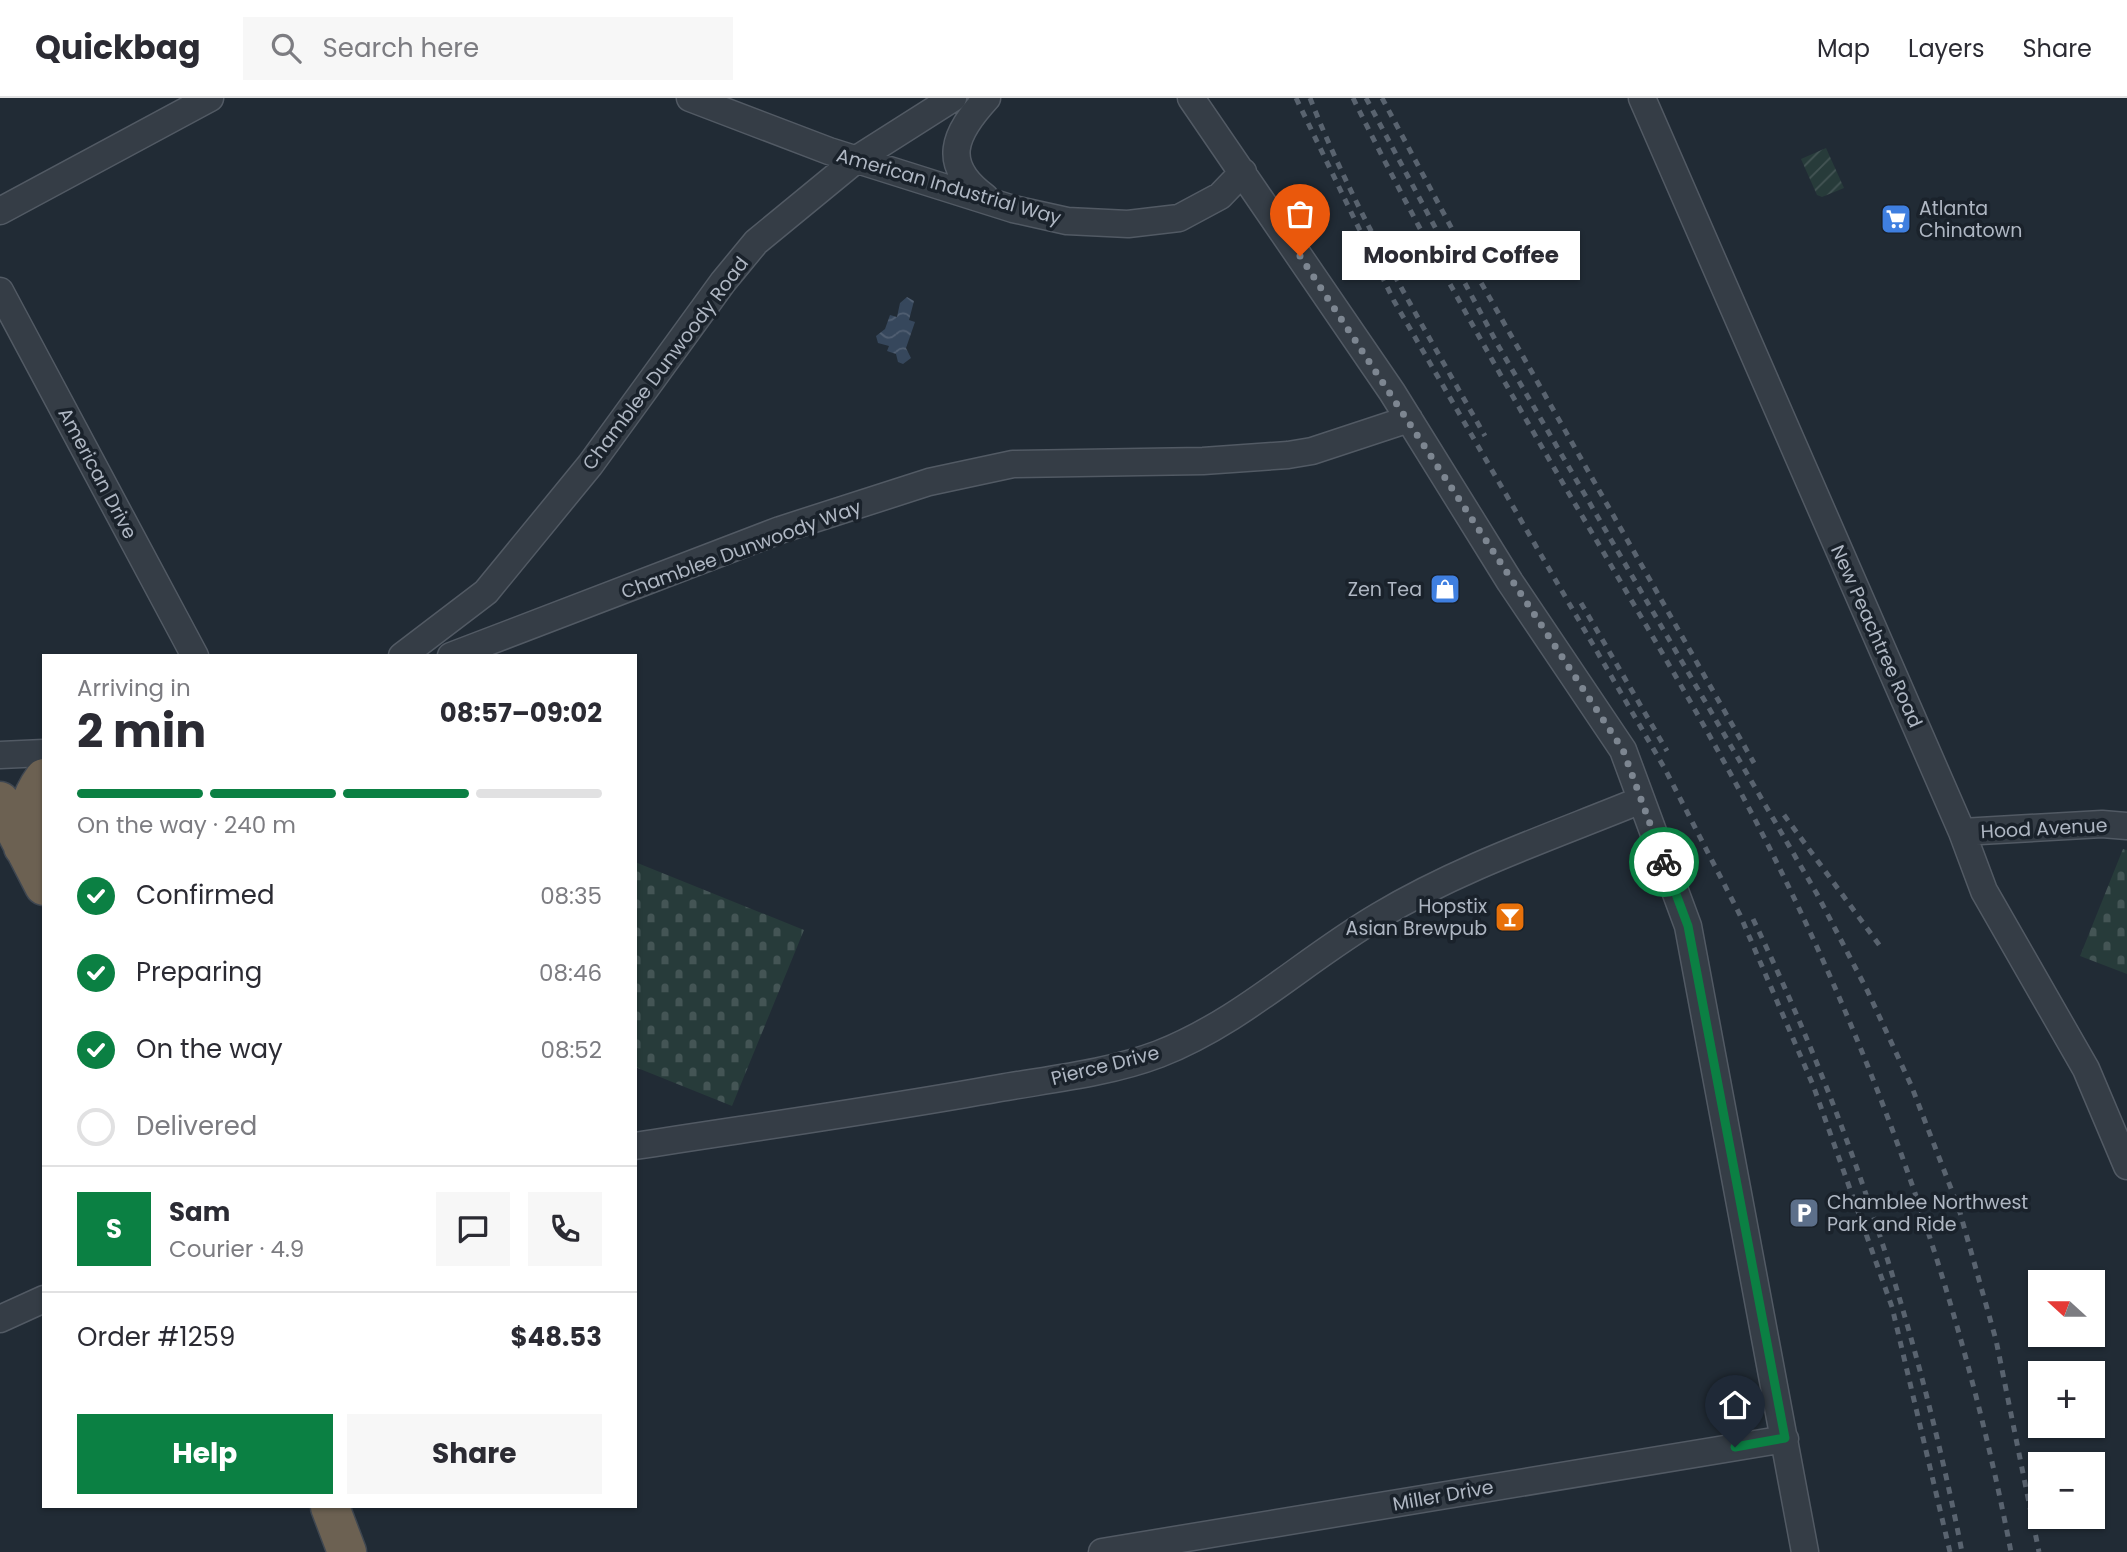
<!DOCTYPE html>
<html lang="en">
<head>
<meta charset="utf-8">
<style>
	body { margin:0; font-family:Poppins,sans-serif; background:#f7f7f7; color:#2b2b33; height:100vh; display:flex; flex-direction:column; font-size:26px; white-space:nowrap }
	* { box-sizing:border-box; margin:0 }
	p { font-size:23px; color:#7c7c81 }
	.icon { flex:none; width:38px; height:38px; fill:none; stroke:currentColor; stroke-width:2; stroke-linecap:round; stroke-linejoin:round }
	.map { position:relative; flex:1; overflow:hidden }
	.side { position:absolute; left:42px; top:556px; width:595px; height:854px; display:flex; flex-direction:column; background:#fff; border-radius:0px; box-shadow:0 2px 5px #0004 }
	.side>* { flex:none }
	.needle { width:46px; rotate:291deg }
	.tools { position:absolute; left:2028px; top:1172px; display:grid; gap:14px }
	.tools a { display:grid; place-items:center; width:77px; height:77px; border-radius:0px; background:#fff; box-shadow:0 2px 5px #0004; font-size:35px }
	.pin { position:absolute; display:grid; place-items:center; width:60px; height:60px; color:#fff; margin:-72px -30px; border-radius:50% 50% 50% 0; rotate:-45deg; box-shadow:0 0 7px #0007 }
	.pin .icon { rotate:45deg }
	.courier { position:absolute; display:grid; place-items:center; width:70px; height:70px; margin:-35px; border:5px solid #0b8043; border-radius:50%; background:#fff; color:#222; box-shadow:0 2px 9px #0007 }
	.bubble { position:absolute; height:49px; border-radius:0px; background:#fff; box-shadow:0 2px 5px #0004; font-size:23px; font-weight:700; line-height:49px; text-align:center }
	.headline em { font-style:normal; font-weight:700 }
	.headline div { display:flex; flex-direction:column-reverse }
	.headline { display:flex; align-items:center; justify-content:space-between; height:119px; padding:0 35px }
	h1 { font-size:46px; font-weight:700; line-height:52px }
	.bar { display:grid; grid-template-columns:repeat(4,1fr); gap:10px 7px; align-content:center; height:84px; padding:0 35px }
	.bar i { height:9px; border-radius:5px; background:#e1e1e2 }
	.bar .on { background:#0b8043 }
	.bar p { grid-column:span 4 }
	.line { display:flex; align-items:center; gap:18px; padding:0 35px; border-top:2px solid #e1e1e2 }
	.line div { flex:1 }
	.round { display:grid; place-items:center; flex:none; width:74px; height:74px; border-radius:0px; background:#f7f7f7 }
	ol { padding:0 35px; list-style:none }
	li { display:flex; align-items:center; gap:21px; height:77px }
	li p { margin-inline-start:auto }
	li .icon { padding:7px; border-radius:50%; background:#0b8043; color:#fff; stroke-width:4 }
	li:last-child { color:#7c7c81 }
	li i { width:38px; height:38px; border:4px solid #e1e1e2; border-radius:50% }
	.action { display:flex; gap:14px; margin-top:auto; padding:14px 35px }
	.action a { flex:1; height:80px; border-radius:0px; background:#0b8043; color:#fff; font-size:28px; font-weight:700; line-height:80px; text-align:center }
	.action a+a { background:#f7f7f7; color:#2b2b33 }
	header { display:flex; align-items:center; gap:42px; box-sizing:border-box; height:98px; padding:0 35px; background:#fff; border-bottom:2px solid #e1e1e2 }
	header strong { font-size:33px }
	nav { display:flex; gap:38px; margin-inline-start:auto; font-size:24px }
	.search { width:490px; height:63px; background:#f7f7f7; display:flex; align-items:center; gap:18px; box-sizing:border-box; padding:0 24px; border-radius:0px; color:#7c7c81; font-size:26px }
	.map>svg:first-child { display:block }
	.cemetery { fill:url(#cemetery-stones) }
	.garden { fill:url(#garden-furrows) }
	.water { fill:url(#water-waves) }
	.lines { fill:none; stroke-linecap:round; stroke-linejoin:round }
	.minor-casing { stroke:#525a64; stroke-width:29 }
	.highway-casing { stroke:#3f4751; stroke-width:41 }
	.minor { stroke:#353d46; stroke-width:26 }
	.highway { stroke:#6c6152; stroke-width:38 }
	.rail { stroke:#59636f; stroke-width:5; stroke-dasharray:7 7; stroke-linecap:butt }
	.done { stroke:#7d8691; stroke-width:7; stroke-dasharray:0 12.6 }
	.route { stroke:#0b8043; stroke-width:9 }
	.labels { text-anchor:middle; stroke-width:7; stroke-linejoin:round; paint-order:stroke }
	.street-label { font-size:19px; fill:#afb7c3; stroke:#1a222b }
	.poi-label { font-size:19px; fill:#afb7c3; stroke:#1a222b; text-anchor:start }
</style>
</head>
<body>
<header>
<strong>Quickbag</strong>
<div class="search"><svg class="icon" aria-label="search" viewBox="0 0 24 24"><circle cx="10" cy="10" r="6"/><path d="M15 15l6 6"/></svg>Search here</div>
<nav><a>Map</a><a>Layers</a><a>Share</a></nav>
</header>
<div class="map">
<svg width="2127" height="1454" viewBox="0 0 2127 1454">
	<defs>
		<pattern id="cemetery-stones" width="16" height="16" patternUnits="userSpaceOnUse" patternTransform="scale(1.75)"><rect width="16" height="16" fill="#273b3a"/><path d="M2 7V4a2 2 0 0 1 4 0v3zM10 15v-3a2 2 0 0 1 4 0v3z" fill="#455"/></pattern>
		<pattern id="garden-furrows" width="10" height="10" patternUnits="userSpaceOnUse" patternTransform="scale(1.75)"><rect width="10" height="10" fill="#273b3a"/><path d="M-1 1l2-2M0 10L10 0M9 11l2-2" fill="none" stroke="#455"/></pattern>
		<pattern id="water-waves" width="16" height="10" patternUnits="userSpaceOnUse" patternTransform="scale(1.75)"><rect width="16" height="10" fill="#36475c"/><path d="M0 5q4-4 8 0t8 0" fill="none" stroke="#515f72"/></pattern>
	</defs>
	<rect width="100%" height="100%" fill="#212b35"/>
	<path class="cemetery" d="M2123,751L2127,752V876L2080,858Z
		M635,764L804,832L732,1008L635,969Z"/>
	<path class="garden" d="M1826,50L1844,90L1822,99L1817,97L1801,61Z"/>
	<path class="water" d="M907,199L914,203L909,222L915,224L906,250L911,260L903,266L898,264L896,256L887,253L889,248L878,245L876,238L885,231L890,217L897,219L900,205Z"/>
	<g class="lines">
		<g class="minor-casing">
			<path id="minor" d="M690,0L829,53L1013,111L1067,123L1128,126L1179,120L1220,98L1243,74
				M1191,0L1392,294L1510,484L1623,652L1688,828L1805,1454
				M1642,0L1962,734L1984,793L2086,971L2127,1068
				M985,99C940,66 954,36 987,0
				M0,113L210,0
				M0,193L195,558
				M402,558L486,494L590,367L723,184L756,144L857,61L953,0
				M451,558L780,432L929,384L1013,366L1203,363L1288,357L1312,353L1409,321
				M0,657L44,655
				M1962,734L2102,726L2127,728
				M635,1048C757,1029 879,1012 1000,990C1052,981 1109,975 1159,956C1241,924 1304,862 1379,818C1461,769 1553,738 1641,702
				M0,1221L44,1201
				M1102,1454L1785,1341"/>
		</g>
		<g class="highway-casing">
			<path id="highway" d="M0,703L44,788
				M23,749C25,722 28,702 44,680
				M330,1409L347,1454"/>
		</g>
		<use href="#minor" class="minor"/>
		<use href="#highway" class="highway"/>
		<path class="rail" d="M1296,0L1394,203L1665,671L1740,817L1813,987L1892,1209L1950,1454
			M1310,0C1356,117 1423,228 1485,338
			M1353,0C1428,152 1512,299 1598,445C1656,545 1716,644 1768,747C1880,969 1964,1209 2011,1454
			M1366,0L1499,249L1817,796L1868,894L1911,987L1959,1111L1996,1242L2039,1454
			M1382,0L1475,174L1754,665
			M1581,505L1667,653
			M1784,717L1880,848
			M1753,821C1850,1023 1919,1235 1962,1454"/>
	</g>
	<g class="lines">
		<path class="done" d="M1300,158L1623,652L1664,764"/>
		<path class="route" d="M1664,764L1688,828L1785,1340L1735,1349"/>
	</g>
	<defs>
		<g id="supermarket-square" transform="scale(1.575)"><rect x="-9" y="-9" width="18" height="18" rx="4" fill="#3f7fe0" stroke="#1a222b"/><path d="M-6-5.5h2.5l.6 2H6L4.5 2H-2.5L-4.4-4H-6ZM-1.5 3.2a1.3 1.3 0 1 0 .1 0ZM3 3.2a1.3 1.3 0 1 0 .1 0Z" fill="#fff"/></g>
		<g id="shop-square" transform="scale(1.575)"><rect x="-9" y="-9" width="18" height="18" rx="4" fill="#3f7fe0" stroke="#1a222b"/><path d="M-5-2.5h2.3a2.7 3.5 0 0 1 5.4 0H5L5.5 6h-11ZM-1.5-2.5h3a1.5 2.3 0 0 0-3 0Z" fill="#fff"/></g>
		<g id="bar-square" transform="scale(1.575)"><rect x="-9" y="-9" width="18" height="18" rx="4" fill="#e8710a" stroke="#1a222b"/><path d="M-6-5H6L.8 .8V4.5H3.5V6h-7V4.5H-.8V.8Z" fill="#fff"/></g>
		<g id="parking-square" transform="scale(1.575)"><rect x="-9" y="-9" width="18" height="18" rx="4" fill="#5c6f8a" stroke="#1a222b"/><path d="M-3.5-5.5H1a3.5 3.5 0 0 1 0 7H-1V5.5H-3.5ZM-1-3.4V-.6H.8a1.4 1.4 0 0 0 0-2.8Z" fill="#fff"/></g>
	</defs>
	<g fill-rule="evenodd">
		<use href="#supermarket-square" x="1896" y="121"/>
		<use href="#shop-square" x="1445" y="491"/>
		<use href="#bar-square" x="1510" y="819"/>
		<use href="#parking-square" x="1804" y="1115"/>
	</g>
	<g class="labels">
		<g class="street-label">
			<text transform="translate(949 88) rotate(16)" y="7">American Industrial Way</text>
			<text transform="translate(665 265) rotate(-53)" y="7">Chamblee Dunwoody Road</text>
			<text transform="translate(98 375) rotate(62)" y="7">American Drive</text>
			<text transform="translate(741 451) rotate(-20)" y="7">Chamblee Dunwoody Way</text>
			<text transform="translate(1877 538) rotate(66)" y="7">New Peachtree Road</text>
			<text transform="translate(2044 730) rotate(-3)" y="7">Hood Avenue</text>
			<text transform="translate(1105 967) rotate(-14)" y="7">Pierce Drive</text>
			<text transform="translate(1443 1397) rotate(-10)" y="7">Miller Drive</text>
		</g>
		<g class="poi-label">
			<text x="1919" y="117">Atlanta<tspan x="1919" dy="22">Chinatown</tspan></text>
			<text x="1422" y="498" text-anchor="end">Zen Tea</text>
			<text x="1487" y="815" text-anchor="end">Hopstix<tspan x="1487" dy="22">Asian Brewpub</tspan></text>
			<text x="1827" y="1111">Chamblee Northwest<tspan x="1827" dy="22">Park and Ride</tspan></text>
		</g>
	</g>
</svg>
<div class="tools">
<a><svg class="needle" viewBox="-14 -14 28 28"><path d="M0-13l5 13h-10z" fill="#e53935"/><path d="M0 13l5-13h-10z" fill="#7c7c81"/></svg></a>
<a>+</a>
<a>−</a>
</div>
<div class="pin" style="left:1300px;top:158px;background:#ea580c"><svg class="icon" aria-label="bag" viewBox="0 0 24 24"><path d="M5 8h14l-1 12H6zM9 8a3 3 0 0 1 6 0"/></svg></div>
<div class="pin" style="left:1735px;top:1349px;background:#1f2937"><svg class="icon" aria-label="home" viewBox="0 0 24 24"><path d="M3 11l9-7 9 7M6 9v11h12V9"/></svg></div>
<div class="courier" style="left:1664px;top:764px"><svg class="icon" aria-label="bike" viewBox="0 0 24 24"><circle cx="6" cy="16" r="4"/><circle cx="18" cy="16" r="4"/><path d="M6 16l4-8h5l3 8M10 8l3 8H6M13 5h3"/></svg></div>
<div class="bubble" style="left:1342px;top:133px;width:238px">Moonbird Coffee</div>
<section class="side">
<div class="headline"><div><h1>2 min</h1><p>Arriving in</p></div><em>08:57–09:02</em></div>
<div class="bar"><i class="on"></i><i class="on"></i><i class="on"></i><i></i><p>On the way · 240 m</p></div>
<ol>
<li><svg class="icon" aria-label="check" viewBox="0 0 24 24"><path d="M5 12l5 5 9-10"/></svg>Confirmed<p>08:35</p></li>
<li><svg class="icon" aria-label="check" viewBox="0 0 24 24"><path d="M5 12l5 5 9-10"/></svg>Preparing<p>08:46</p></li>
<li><svg class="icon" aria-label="check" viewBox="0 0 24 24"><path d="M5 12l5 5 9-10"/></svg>On the way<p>08:52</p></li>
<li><i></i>Delivered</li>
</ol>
<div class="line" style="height:126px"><b class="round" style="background:#0b8043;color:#fff">S</b><div><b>Sam</b><p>Courier · 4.9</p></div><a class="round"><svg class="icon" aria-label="chat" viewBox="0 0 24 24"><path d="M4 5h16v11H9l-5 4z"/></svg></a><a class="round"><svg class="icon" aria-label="phone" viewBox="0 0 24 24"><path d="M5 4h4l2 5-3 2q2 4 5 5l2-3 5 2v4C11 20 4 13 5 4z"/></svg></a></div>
<div class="line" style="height:91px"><div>Order #1259</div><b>$48.53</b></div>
<div class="action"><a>Help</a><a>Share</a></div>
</section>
</div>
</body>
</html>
